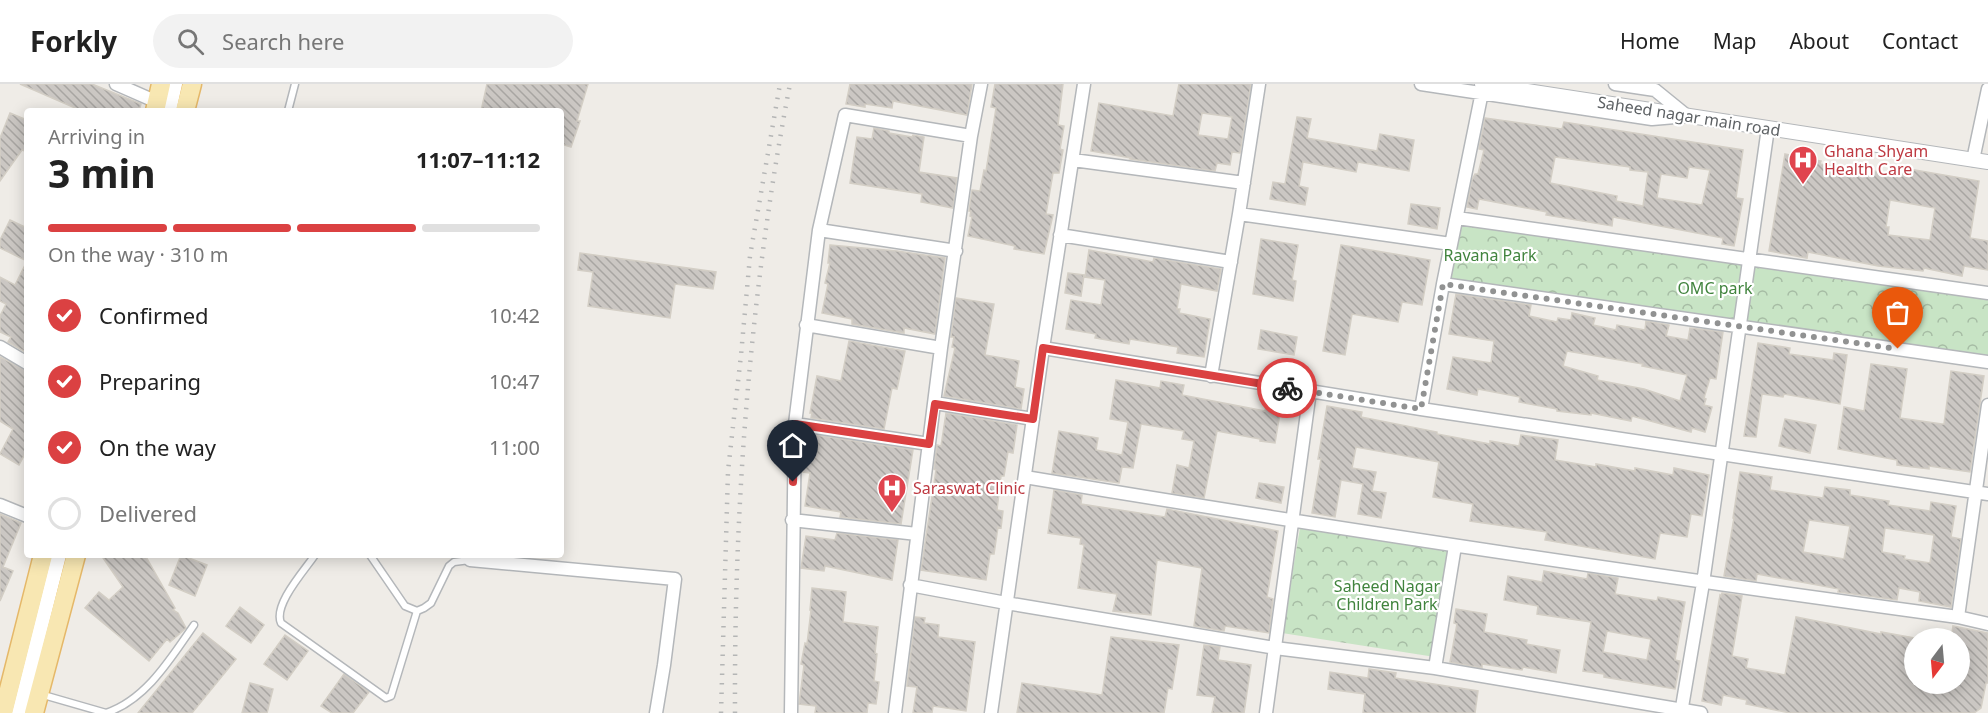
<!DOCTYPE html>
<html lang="en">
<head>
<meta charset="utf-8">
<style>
	body { margin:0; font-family:"Noto Sans",sans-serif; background:#f2f2f2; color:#222; height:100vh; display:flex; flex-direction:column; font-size:22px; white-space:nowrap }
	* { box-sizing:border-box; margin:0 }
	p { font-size:20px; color:#767676 }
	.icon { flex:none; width:33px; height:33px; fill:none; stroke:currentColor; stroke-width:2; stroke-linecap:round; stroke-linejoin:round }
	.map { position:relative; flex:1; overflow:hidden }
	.side { position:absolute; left:24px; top:24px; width:540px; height:450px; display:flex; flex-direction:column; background:#fff; border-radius:6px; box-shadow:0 3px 15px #0003 }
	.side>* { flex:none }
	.needle { width:39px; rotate:196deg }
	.controls { position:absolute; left:1904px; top:544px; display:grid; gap:12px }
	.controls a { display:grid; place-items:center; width:66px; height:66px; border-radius:50%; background:#fff; box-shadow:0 3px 15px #0003; font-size:30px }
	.pin { position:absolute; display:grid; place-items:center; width:51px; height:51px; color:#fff; margin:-62px -26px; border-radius:50% 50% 50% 0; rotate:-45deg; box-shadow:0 0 6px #0007 }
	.pin .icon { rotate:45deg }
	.courier { position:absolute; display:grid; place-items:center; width:60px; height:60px; margin:-30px; border:4px solid #db4142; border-radius:50%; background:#fff; color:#222; box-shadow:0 2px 8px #0007 }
	.headline em { font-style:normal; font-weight:700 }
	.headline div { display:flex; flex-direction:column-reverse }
	.headline { display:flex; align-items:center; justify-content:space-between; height:102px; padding:0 24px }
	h1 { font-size:39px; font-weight:700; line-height:45px }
	.bar { display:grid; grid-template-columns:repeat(4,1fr); gap:9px 6px; align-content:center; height:72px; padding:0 24px }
	.bar i { height:8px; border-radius:4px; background:#e0e0e0 }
	.bar .selected { background:#db4142 }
	.bar p { grid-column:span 4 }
	ol { padding:0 24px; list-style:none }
	li { display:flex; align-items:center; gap:18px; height:66px }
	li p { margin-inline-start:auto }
	li .icon { padding:6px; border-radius:50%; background:#db4142; color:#fff; stroke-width:4 }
	li:last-child { color:#767676 }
	li i { width:33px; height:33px; border:3px solid #e0e0e0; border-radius:50% }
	header { display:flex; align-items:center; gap:36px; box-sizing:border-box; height:84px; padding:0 30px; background:#fff; border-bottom:2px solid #e0e0e0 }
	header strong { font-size:28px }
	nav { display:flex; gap:33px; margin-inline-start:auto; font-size:21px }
	.search { width:420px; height:54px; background:#f2f2f2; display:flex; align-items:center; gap:15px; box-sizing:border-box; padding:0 21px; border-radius:33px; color:#767676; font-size:22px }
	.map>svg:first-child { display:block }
	.forest { fill:url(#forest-crowns) }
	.building { fill:url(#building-back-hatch); stroke:#d3cec5; stroke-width:1.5; fill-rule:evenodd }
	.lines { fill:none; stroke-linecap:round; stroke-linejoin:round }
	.service-casing { stroke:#b4b7ba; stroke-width:9 }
	.minor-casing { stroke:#b4b7ba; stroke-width:15 }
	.tertiary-casing { stroke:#b4b7ba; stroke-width:16 }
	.primary-casing { stroke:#e5b869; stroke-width:21 }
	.service { stroke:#fff; stroke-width:6 }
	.minor { stroke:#fff; stroke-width:12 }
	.tertiary { stroke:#fff; stroke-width:14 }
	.primary { stroke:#f8e7b2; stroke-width:18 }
	.rail { stroke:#b4b5b5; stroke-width:4.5; stroke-dasharray:1.5 8; stroke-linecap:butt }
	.done { stroke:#919292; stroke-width:6; stroke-dasharray:0 10.8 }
	.route { stroke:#db4142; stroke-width:8 }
	.labels { text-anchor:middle; stroke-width:4.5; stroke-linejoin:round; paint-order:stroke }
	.street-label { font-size:16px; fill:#5e6265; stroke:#fff }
	.health-label { font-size:16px; fill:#be3a42; stroke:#fff; text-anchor:start }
	.park-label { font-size:16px; fill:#41843e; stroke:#fff }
</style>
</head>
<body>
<header>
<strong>Forkly</strong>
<div class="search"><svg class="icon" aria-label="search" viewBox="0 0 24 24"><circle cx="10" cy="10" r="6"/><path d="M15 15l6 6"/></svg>Search here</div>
<nav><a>Home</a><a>Map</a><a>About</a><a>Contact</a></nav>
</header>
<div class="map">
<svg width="1988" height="629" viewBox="0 0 1988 629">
	<defs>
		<pattern id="forest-crowns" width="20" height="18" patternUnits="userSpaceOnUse" patternTransform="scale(1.5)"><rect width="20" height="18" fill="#c8e4c5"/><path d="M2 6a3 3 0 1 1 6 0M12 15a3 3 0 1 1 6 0" fill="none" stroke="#a6bca4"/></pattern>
		<pattern id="building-back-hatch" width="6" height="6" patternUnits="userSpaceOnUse" patternTransform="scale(1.5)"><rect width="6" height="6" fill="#cbc7c3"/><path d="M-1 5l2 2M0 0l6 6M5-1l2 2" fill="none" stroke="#a8a5a2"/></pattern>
	</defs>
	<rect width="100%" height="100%" fill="#efece7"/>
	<path class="forest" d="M1456,139L1988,205V278L1443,200Z
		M1300,444L1453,467L1435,573L1282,549Z"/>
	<path class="building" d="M20,0H92L141,20L139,27H82Z
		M487,0H588L577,37H580L571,63L561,60V27H481Z
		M850,0H972L967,31L893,17L892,24L865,20V23L846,20Z
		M995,0H1063L1058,41L1064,42L1060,65L1063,66L1059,89H1053L1046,130L1053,131L1044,170L1014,165L1015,162L968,152L972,133L970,132L971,127H969L972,106L980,107L984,86L986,87L996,24L991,23Z
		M1179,0H1251L1240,69L1232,68L1230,81L1217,79L1215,87L1130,75L1131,74L1091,67L1099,19L1173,32ZM1202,29L1232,33L1228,55L1198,51Z
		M10,29L27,36V61L25,67L22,66L0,97V54Z
		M1297,33L1311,35L1307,54L1377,67L1380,50L1414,56L1409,87L1358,78L1356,88L1303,78L1299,102L1308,104L1305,121L1270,115L1273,98L1285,100Z
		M1485,34L1562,45L1564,38L1743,66L1736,114L1743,115L1734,162L1722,160L1723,154L1613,133L1612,142L1546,131L1547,128L1479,115L1477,125L1467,123L1472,96L1475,90H1478L1484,66L1479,65ZM1555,73L1630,83V86L1648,88L1643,122L1616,117L1617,112L1550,99ZM1689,83L1710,86L1702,121L1657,114L1661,90L1687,94Z
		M874,44L889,47V49L912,53L913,51L924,53L919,88L957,94L953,124L921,118L922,110L850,99L857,53L872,55Z
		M1785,70L1821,77L1820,80L1868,88V86L1902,92L1904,84L1979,97L1970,154L1988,157V186L1964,182L1962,192L1924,184L1923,187L1878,182L1808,168L1807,174L1769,167ZM1890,116L1935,124L1930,156L1888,151L1889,143H1886Z
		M1411,120L1440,124L1437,145L1408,140Z
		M10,136L27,144V269L8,258L11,253L0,248V232L6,220L0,217V193L15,201L27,177L0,164V156Z
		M1261,155L1298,161L1292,196L1296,197L1293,217L1253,210Z
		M830,161L897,167L945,174L935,250L904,244V249L852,240V235L822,229L828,200L825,199L830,179H828Z
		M1341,161L1430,176L1422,221L1402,218L1398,238L1352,230L1345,271L1323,267Z
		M1089,166L1153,178L1154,174L1221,185L1217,207L1181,200L1177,225H1180L1179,229L1210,235L1204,273L1177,269L1178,263L1130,255L1129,260L1095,254L1096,250L1066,245L1071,216L1101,221L1105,196L1085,193Z
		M580,169L716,188L713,205L675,200L670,234L588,222L593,188L578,186Z
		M1068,189L1084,191L1081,212L1065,209Z
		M1456,210L1531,221L1529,232L1557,238L1558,234L1571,236L1572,229L1595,234L1593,241L1616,246L1617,241L1645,246L1646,237L1669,241L1666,252L1688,256L1690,244L1723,248L1716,295L1710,294L1704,314L1706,315L1704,321L1712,323L1705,348L1692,344L1691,348L1632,332L1631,337L1591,329V331L1557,327V325L1519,318L1520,313L1478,305L1477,311L1447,305L1453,273L1491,279L1494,257L1449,250ZM1567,267L1643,280L1642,282L1687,291L1680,317L1644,305L1597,296L1598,292L1563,282Z
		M956,214L994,220L985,271L1019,277L1015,303L1024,305L1021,325L944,312L955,264L952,263L954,253H951Z
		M1261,246L1297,253L1294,271L1258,265Z
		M849,257L905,267L897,305L892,304L884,345L811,334L812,329H810L817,292L841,297Z
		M1758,259L1790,264L1789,270L1833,276L1834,269L1847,271L1840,320L1784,310L1783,313L1762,310L1756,353L1744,352Z
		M0,273L27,287V366L19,381L0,370L13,345L0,337Z
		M1871,280L1907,285L1900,334L1942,340H1944L1951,287L1984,292L1970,388L1929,382V385L1897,381V376L1838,365L1844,323L1864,327Z
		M1116,296L1160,304L1161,297L1184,301L1182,311L1265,327L1267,315L1282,317L1275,359L1260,357V355L1217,347L1204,414L1172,409L1177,381L1189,384L1194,357L1182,355L1184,347L1141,340L1133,384L1122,383L1119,399L1052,389L1059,347L1098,354L1096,366L1122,371L1128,338L1110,335Z
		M1327,322L1362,328L1361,333L1437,348V350L1490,360V357L1519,362L1521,351L1558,356L1555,376L1596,383V380L1635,387V384L1673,391L1674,384L1709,391L1702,432L1691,430L1687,453L1660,449L1655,475L1545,456L1547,448L1470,437L1473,420L1433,413L1439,378L1356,363L1352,384L1376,388L1372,407L1386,409L1381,434L1358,430L1363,400L1341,396L1335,433L1312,429L1321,375H1318Z
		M946,329L1017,341L1013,369L1008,368L1004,392H1001L997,426L1003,427L1001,444L998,443L994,470H990L986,496L921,486L936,386L934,385L937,361L941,362Z
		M1785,335L1816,341L1810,369L1779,362Z
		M809,350L913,366L901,440L840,433L841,428L805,422L810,389L803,388Z
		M1740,388L1772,393L1770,406L1823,414L1825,403L1850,406V411L1889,417L1888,421L1930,427L1931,418L1956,422L1951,453L1961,455L1951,523L1919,517L1920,508L1899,504L1897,516L1838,508L1839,505L1757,490L1756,497L1724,492L1734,434H1733ZM1809,436L1850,442L1844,475L1803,468ZM1885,444L1934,451L1930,479L1904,475L1905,472L1882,468Z
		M1259,399L1284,403L1281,419L1256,414Z
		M1054,406L1082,411L1081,420L1165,433L1167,425L1278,447L1267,513L1273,515L1269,549L1225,542L1224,547L1194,542L1202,484L1157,476L1151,531L1113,527L1117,510L1078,504L1084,461L1080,460L1081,454L1048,449Z
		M0,430L21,439L3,483L13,487L0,517Z
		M837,449L898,456L892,496L825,482L824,487L801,484L806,452L835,456Z
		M101,471H145L175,524L173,526L178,529L186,544L170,558L167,555L149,577L85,524L99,508L109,516L123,503Z
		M181,471L207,481L195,512L169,501Z
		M1544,487L1587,495L1588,489L1618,494L1615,510L1657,517L1658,513L1685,518L1675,576L1680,577L1675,605L1604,593V590L1583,587L1591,538L1537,530L1538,522L1504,516L1508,492L1542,498ZM1607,547L1651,555L1647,576L1603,568Z
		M812,504L846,508L843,538L878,543L875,569L877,570L874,597L879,598L876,620L868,619L867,629H815L816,622L799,620L804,581L801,580L805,559L807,560L811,526H810Z
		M1722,509L1742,512L1732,572L1748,575L1746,584L1785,591L1796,533L1881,550V548L1914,554V600H1959V555H1951L1953,542L1988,549V599H1986L1981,624L1974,629H1790L1746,620L1747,616L1723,611L1721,621L1702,617L1720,511L1721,512Z
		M240,523L264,541L251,559L226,542Z
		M1456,525L1487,530L1484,548L1527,556L1526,560L1560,566L1556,589L1523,583L1522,586L1482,580V584L1450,578L1457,540L1454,539Z
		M915,533L925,534L924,539L939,541L938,553L975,558L966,627L933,622L932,629H913L917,603L907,602Z
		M203,549L236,575L192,629H138Z
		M285,551L308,567L287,596L264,580Z
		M1111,553L1179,561L1172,605L1168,604L1164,629H1017L1022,599L1102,611Z
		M1204,561L1220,563L1218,576L1251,581L1244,629H1212L1215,613L1197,611Z
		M1369,585L1396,589L1395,594L1478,607L1475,629H1363L1365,610L1328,605L1330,588L1368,594Z
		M344,590L369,608L353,629H332L321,622Z
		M250,599L273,605L267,629H242Z"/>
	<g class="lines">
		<g class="service-casing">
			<path id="service" d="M288,27L295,0
				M315,471C304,487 273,521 281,539L386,614L391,612L417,527
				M370,471L405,522L417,527L424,524L431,519L449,482L454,478L470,476
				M40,610L106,629
				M106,629C146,616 171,574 194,541"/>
		</g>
		<g class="minor-casing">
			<path id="minor" d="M116,0L157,18
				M1421,0L1652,35L1687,32L1655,6L1615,0
				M1073,76L1244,99
				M1973,76L1988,5
				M1239,130L1451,160
				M1457,134L1988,209
				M819,146L956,167
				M1060,151L1231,178
				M1443,200L1988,278
				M806,241L941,264
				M0,263L27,279
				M1043,264L1421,325L1988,410
				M1211,292L1239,130L1259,0
				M935,319L1033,335
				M1421,325L1443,200L1482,8
				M795,340L929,360
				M1025,393C1335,445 1646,491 1958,533L1988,540
				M0,421L27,432
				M792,436L917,450
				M470,476L675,495L664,581L656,629
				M910,501L1006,519L1275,564L1435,584L1701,629
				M1958,533L1988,321
				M1435,584L1455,462
				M791,629L795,340L819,146L845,31L971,52
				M895,629L941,264L971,52L981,0
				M991,629L1043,264L1084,0
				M1266,629L1310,307
				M1681,629L1703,499L1768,44"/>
		</g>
		<g class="tertiary-casing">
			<path id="tertiary" d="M1482,0L1988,78
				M169,27L175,0
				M19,629L59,471"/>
		</g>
		<g class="primary-casing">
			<path id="primary" d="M155,27L161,0
				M185,27L192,0
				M3,629L43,471
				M34,629L76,471"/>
		</g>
		<use href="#service" class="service"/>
		<use href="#minor" class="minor"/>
		<use href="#tertiary" class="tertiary"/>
		<use href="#primary" class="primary"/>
		<path class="rail" d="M721,629L728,387L741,271L750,172L780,0
			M735,629C734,419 750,207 790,0"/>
	</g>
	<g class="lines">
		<path class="done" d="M1287,304L1421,325L1443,200L1898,265"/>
		<path class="route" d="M793,398L795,340L929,360L935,320L1033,335L1043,264L1287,304"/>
	</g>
	<defs>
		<g id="hospital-pin" transform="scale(1.5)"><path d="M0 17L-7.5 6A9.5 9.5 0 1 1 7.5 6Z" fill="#e0444e" stroke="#fff"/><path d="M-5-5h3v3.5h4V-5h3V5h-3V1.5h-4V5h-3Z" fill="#fff"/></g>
	</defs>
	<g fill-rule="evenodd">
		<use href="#hospital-pin" x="1803" y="76"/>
		<use href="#hospital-pin" x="892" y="404"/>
	</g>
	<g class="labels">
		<g class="street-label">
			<text transform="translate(1689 32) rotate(9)" y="6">Saheed nagar main road</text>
		</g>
		<g class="health-label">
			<text x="1824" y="73">Ghana Shyam<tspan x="1824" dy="18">Health Care</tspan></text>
			<text x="913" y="410">Saraswat Clinic</text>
		</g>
		<g class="park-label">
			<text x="1490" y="177">Ravana Park</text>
			<text x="1715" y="210">OMC park</text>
			<text x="1387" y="508">Saheed Nagar<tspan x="1387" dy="18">Children Park</tspan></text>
		</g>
	</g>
</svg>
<div class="controls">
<a><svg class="needle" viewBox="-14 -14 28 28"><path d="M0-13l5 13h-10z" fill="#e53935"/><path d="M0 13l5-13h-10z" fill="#767676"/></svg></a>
</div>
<div class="pin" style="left:1898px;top:265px;background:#ea580c"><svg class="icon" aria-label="bag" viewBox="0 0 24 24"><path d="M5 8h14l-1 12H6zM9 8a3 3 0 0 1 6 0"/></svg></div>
<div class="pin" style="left:793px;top:398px;background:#1f2937"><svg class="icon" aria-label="home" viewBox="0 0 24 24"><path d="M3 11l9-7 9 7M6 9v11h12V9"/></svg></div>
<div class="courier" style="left:1287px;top:304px"><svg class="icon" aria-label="bike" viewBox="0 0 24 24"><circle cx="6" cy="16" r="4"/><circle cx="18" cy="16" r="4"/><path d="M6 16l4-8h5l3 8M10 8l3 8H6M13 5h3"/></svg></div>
<section class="side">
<div class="headline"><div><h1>3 min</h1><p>Arriving in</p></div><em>11:07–11:12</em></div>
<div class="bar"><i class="selected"></i><i class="selected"></i><i class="selected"></i><i></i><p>On the way · 310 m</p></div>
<ol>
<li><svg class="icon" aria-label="check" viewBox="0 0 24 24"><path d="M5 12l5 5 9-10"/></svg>Confirmed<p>10:42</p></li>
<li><svg class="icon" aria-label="check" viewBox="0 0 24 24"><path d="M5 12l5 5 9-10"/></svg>Preparing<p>10:47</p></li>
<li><svg class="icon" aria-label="check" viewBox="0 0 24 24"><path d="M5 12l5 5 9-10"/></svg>On the way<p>11:00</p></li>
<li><i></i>Delivered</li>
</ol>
</section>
</div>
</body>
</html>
